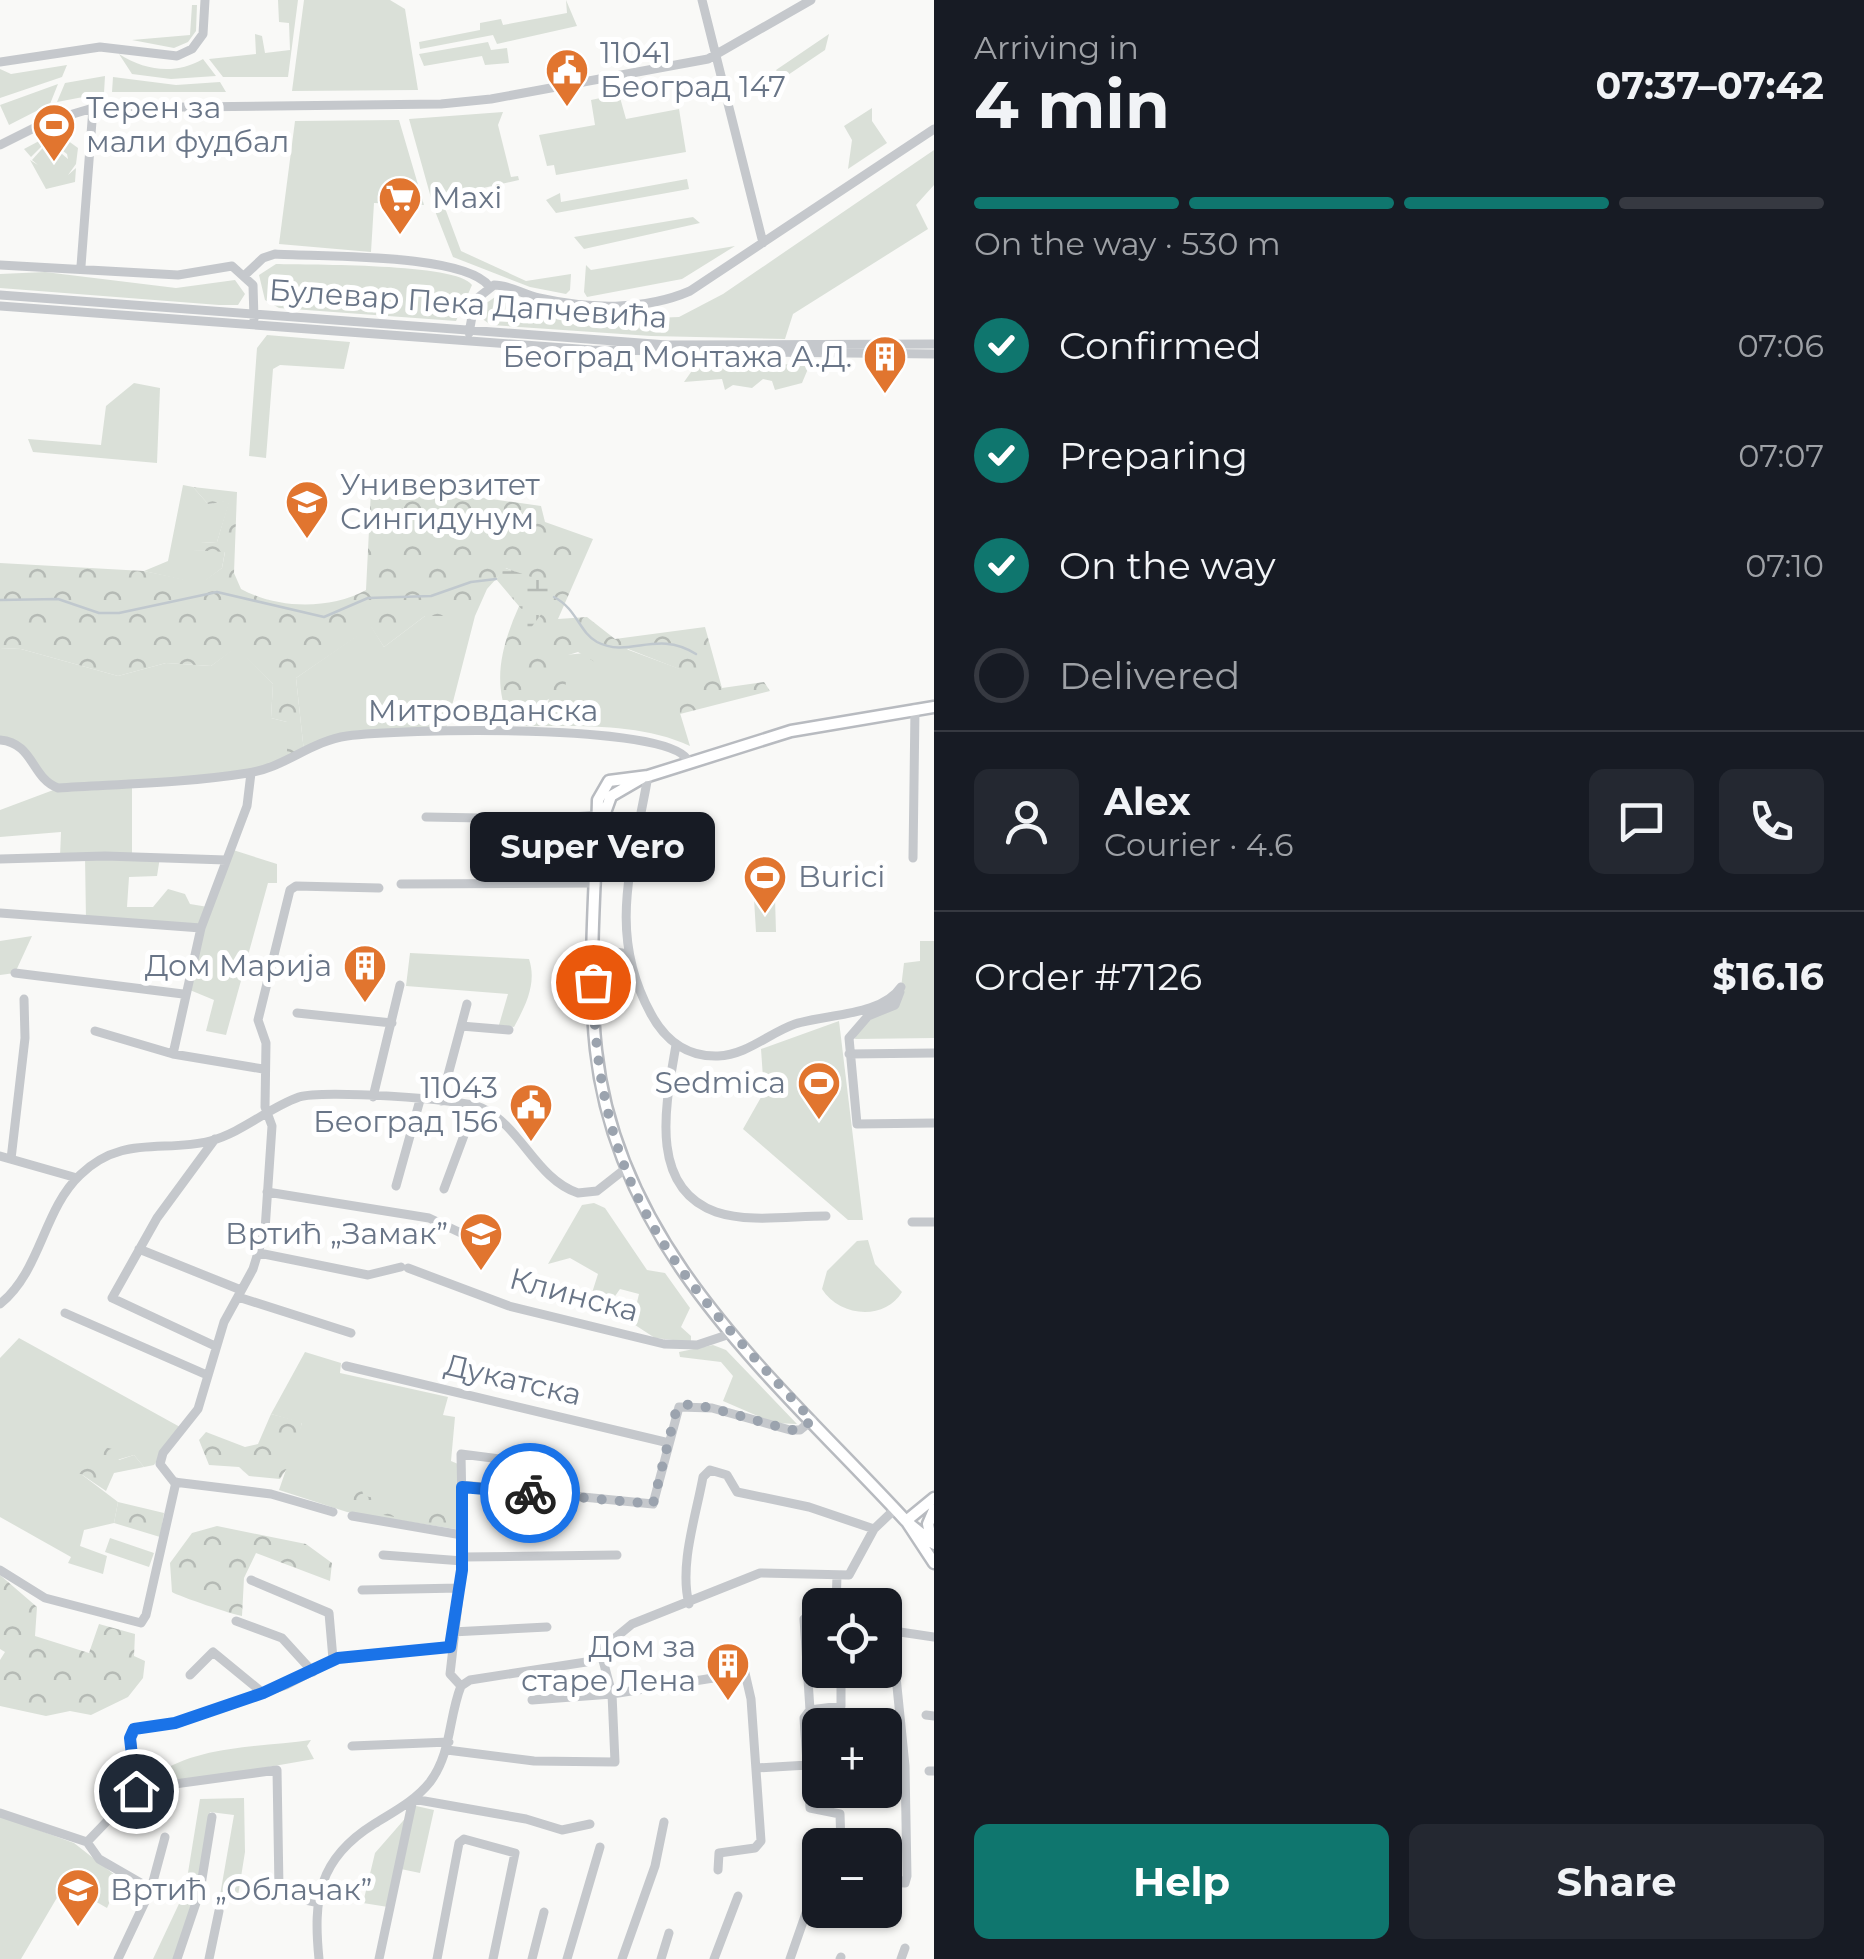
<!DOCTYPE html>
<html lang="en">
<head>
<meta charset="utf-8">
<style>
	body { margin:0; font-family:Montserrat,sans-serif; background:#242831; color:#f1f3f6; height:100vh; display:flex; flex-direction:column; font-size:38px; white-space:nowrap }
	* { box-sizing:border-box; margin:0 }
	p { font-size:32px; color:#9ea1a6 }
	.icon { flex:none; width:55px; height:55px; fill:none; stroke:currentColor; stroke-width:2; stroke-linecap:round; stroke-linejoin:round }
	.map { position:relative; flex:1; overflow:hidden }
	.details { display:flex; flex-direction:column; background:#171b24; width:930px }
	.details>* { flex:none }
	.buttons { position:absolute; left:802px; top:1588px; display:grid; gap:20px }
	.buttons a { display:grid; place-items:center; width:100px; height:100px; border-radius:15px; background:#171b24; box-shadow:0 2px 8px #0004; font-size:50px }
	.pin { position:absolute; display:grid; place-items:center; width:85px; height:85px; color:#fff; margin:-42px; border:5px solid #fff; border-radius:50%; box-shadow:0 2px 10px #0007 }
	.courier { position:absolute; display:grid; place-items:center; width:100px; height:100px; margin:-50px; border:8px solid #1a73e8; border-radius:50%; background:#fff; color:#222; box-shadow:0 2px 12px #0007 }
	.bubble { position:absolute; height:70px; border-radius:15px; background:#171b24; box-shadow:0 2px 8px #0004; font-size:32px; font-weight:700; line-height:70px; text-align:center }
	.headline em { font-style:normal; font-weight:700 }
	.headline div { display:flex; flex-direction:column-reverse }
	.headline { display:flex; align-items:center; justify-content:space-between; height:170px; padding:0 40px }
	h1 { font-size:65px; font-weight:700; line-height:75px }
	.bar { display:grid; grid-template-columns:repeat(4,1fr); gap:15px 10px; align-content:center; height:120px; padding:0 40px }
	.bar i { height:12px; border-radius:8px; background:#363941 }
	.bar .on { background:#0f766e }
	.bar p { grid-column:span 4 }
	.line { display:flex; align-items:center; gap:25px; padding:0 40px; border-top:2px solid #363941 }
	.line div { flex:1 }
	.round { display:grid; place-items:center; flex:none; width:105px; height:105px; border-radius:15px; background:#242831 }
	ol { padding:0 40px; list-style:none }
	li { display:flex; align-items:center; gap:30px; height:110px }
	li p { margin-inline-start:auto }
	li .icon { padding:10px; border-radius:50%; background:#0f766e; color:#fff; stroke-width:4 }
	li:last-child { color:#9ea1a6 }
	li i { width:55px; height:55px; border:5px solid #363941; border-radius:50% }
	.button { display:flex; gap:20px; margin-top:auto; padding:20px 40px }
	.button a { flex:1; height:115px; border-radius:15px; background:#0f766e; color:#fff; font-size:40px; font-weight:700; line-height:115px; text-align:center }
	.button a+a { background:#242831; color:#f1f3f6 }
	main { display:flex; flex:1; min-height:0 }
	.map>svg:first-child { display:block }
	.green { fill:#dae0d8 }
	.forest { fill:url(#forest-crowns) }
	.wetland { fill:url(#wetland-marsh) }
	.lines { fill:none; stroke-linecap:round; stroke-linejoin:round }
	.stream { stroke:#c0c8ce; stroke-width:2.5 }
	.major-casing { stroke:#b8bbc0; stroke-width:15 }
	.minor { stroke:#c5c8cc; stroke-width:9 }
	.major { stroke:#fff; stroke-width:10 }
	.done { stroke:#9ba3ae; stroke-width:10; stroke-dasharray:0 18 }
	.route { stroke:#1a73e8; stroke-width:12 }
	.labels { text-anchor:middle; stroke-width:10; stroke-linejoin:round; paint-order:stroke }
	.poi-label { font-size:30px; fill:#697587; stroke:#fff; text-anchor:start }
	.street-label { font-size:30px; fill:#697587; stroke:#fff }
</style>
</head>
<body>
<main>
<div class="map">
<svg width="934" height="1959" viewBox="0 0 934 1959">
	<defs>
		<pattern id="forest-crowns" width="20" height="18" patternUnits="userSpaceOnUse" patternTransform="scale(2.5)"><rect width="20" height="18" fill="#dae0d8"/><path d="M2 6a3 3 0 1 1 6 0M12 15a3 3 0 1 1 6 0" fill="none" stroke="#b5bab5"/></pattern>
		<pattern id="wetland-marsh" width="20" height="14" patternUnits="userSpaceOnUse" patternTransform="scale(2.5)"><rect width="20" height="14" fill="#dae0d8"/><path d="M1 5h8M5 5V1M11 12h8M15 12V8" fill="none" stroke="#b5bab5"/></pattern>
	</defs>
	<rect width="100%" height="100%" fill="#f9f9f7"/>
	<path class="green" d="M278,0H298L288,77H223L209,59L256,54L255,34L262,36L265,53L290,50L289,23L279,22Z
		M304,0H390L405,9L418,90L292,91Z
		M566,0L577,26L497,44L493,35L420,49L419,42L480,30V23L501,19L503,25L567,13Z
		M192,5H197L196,31L188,42L174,48L132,40L190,35Z
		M829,34L825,50L782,79L776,70Z
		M488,42L491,50L507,48L509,63L485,65L482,56L424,66L419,54Z
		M119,54C146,71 175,75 203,59L216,76L171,79L132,74Z
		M67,65L62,77L0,98V69L11,74Z
		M105,76L104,93L57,102L65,83Z
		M113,77L176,85L220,82L226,92H112Z
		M58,84L50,104L9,125L0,105Z
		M619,94L626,119L679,109L686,152L556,175L554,165L547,166L539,135L595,125L591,100Z
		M872,108V121L887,143L848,169L852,140L844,126Z
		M503,112L498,125L511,177L518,176L519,180L443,197L444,202L433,205L409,119Z
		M399,120L424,205L374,203L371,252L279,244L295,121Z
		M56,132L78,148L76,164L68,175L76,168L75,182L46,189L30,160L38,165L32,160L48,142L68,159L67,154L48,140L31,157L24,149Z
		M934,150V185L916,205L928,229L793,314L785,339L651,336L491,325L481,318L485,304L498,295L600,320L679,317L723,294Z
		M687,179L689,189L556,213L546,200L560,193L561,202Z
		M445,208L461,251L526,281L571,274L570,290L566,294L530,287L453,257L435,211Z
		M693,217L700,223L584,249L574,237Z
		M735,246L682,279L587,297L584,292L586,265L591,270Z
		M276,264C309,265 458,263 472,285L456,321L279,308L265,300L259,275Z
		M45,272L176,288L235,280L245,294L238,305H219L0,288V274Z
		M267,335L350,342L344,369L280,365L273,369L266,458L249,456L257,348Z
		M810,364L802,383L775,390L772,381L763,379L752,388L733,385L725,390L722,379L684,382L696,365Z
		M134,383L160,388L157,463L33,452L28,439L101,445L106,406Z
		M183,485L193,487L208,504L230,500L217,542L201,543L193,550L225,551L222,568L201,584L144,571L168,561Z
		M425,616H475L446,729L348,736L304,752L296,678L371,626L384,647Z
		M236,647L273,684L271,718L287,722V761L270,768L132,782V856L160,857L157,876L129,877L127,907H153L168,889L185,894L190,904L208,907L230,849L277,864V883H268L226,1035L206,1031L214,1000L185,988L200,928L86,920L85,856L60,857L61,832L0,837V810L56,789L32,759L0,740V648L21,649L118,676L166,663L211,666Z
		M626,649L680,669V713L690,746C636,721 569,727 511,726L531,713L534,705L548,702L565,655Z
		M775,898L776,932H756L754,899Z
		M32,936L15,973L0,975V941Z
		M920,941H934V1038L855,1039L856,1031L900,996L904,963L920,961Z
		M410,953L529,959C537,983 526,1005 514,1027L499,1025L508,994L406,986Z
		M839,1021L863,1220H848L743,1129L764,1092L761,1049Z
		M594,1203L605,1208L647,1270L665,1273L690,1308L681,1327L691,1336V1342L655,1338L632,1323L639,1294L620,1289L613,1299L591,1296L598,1274L570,1258L548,1264L582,1205Z
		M868,1240L875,1264L902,1292C885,1321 839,1317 822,1289L827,1271L857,1241Z
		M19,1338L180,1427L154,1465L144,1467L134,1455L69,1474H81L118,1502L114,1523L84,1530L80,1546L107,1556L103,1574L68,1563L71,1557L0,1517V1358Z
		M713,1345L726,1350L797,1424L774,1423L723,1401L733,1376L721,1362L680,1357L679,1352Z
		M305,1352L341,1363L340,1373L448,1397L443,1415L455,1417L451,1461L458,1464L462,1481L457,1485L461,1530L347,1512L279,1490L302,1423L271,1414Z
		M110,1538L154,1553L149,1567L105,1552Z
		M311,1740L307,1746L314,1759L158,1786L156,1775C198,1745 262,1747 311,1740Z
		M244,1798L245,1852L237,1902L219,1901L234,1815L210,1812L196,1896L173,1959H153L185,1891L200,1799Z
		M416,1806L434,1810L420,1873L396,1868L388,1907L363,1903L375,1853Z
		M0,1816L74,1843L120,1879L107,1908L65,1884L21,1959H0Z"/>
	<path class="forest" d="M193,487L237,492L234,573L241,589C278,609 329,610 366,590L371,490L470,496L541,506L545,522L593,539L558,619L587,617L615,639L705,627L722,688L764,682L770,691L680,714L679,669L628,649L607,669L578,652L565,656L566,692L535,705L531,713L511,723C486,674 509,626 532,579L506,568L487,589L475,616H425L384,647L371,627L296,678L304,752L287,761V722L271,718L273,684L236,648L211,666L166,663L118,676L21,649L0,648V563L144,571L201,583L222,568L225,552L190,550L200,543L217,542L229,501L208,504Z
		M271,1414L302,1422L295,1456L280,1479L249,1476L239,1467L209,1465L199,1440L206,1432L245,1447L258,1444Z
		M90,1443L112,1449L119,1460L134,1455L144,1467L114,1473L106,1491L81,1474H69L72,1460Z
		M356,1475L364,1496L442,1510L448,1527L325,1504L339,1481Z
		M118,1502L164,1513L160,1537L114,1523Z
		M217,1526L306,1544L332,1563L330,1581L256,1553L244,1578L242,1616C234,1615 178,1596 172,1592L170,1563L192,1533Z
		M0,1575L37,1607L35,1636L89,1653L99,1624L135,1634L134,1656L145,1661L143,1678L128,1697L91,1715L70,1711L46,1716L0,1706V1660L5,1652L0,1649Z"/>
	<path class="wetland" d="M505,568L549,583L555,596L530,629L524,628V612L496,579Z"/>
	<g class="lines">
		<path class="stream" d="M554,597C577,609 579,632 597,642C630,659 656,629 696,654
			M0,600L58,599L99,613H119L217,592L324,617L368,598L431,596L471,582L496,579"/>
		<g class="major-casing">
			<path id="major" d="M934,707L791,731L648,776L609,781L598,800C596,883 587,969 596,1050C618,1252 777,1381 906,1521L934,1544
				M602,821L611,796L642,778
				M906,1521L934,1498
				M907,1522L934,1563
				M931,1539L928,1524L934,1510"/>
		</g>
		<path class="minor" d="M702,0L763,243
			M0,62L100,47L177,56L192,49L203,34L205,0
			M0,145L46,122L93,108L441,104L491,99L708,59L811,0
			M0,265L178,275L232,266L253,285L254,319
			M81,266L93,108
			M246,274L263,258L275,254C320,257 463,253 489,286
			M0,295L667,345L934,344
			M0,306L592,350L934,354
			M469,333L475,300L494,285C510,285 524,295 539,298C588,309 644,311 690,291L934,129
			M0,740C34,743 31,778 58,788C120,784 186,783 248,773C284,768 311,741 347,736C393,729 672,722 688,761
			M648,776C633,863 606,932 651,1014C665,1040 687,1057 718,1056C747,1055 769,1033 795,1024C826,1014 882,1016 901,987
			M426,817L548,819L598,815
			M913,858L915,709
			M0,859L105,856L226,860
			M401,884L597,883
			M0,913L201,928
			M595,949L622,953
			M594,958L625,953
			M15,973L183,994
			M900,992L895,1005L868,1016L849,1038L857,1124L934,1123
			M297,1013L392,1023
			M461,1026L509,1030
			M95,1031L173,1054L263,1069
			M676,1045C667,1099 646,1187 716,1212C749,1223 791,1216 826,1216
			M173,1054L201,928L247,806L251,773
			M849,1054L934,1053
			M373,1097L400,985
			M441,1101L467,1004
			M215,1139L157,1218L112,1298L215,1346
			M0,1156L77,1178
			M11,1159L25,1038L24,999
			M396,1186L420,1100
			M444,1189L475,1106
			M267,1192L429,1218L478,1241
			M912,1222H934
			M139,1249L241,1290
			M259,1253L368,1275L401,1267
			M408,1268L509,1306L664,1344L697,1345L730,1334
			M238,1297L351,1333
			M0,1304C41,1271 43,1210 80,1175C122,1134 164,1153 210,1141C243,1132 268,1108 299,1097C321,1090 460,1098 482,1108C521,1126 536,1179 578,1193L597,1191L625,1169
			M65,1313L207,1375
			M346,1366L669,1443
			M463,1485L653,1504L679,1407L712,1408L790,1430H800L812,1420
			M333,1512L271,1494L174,1482L160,1464L163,1453L198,1409L224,1322L253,1269L265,1230L272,1126L265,1107L266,1043L258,1020L290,890L296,886L379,888
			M352,1516L462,1535
			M383,1555L463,1561
			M463,1557L617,1555
			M0,1570L45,1598L141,1623L146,1615L176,1482
			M251,1580L329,1613L333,1659
			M362,1590L459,1588
			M689,1604C679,1565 696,1516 703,1477L710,1470L727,1475L737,1492L809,1507L874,1529
			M836,1605L837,1576
			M804,1619L810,1710
			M236,1621L282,1638L313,1672
			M452,1632L547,1627
			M841,1670V1706L810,1710L804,1718L810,1808L840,1814L841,1845
			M190,1675L213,1652L263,1693
			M461,1686L470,1680L586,1662L632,1624L760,1573L849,1575L874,1529L895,1509
			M461,1686L450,1674L463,1561L461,1454L562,1467
			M532,1700L612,1694L745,1673L751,1699L761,1841L755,1848L719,1853L718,1870
			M926,1715L934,1716
			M352,1746L449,1742
			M447,1750L534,1761L615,1762L612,1694L601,1653
			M756,1768L808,1765
			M929,1771H934
			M138,1789L277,1770L279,1888L286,1896L315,1902
			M0,1813L87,1842
			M87,1842L138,1789L131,1738L134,1729L175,1723L286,1685L338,1658L450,1647
			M87,1842L99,1859L151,1889
			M887,1882L905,1883L907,1876L905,1766L892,1637L900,1632L934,1637
			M838,1914V1910
			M118,1959L151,1889L165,1837
			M177,1959L200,1891L212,1817
			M209,1959L219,1911
			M319,1959C313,1899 318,1859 374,1824C393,1812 415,1801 430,1782C452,1752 448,1719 461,1686
			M379,1959L413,1799L526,1819L562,1830L590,1824
			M437,1959L459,1843L464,1839L515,1853L493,1959
			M532,1959L544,1912
			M567,1959L600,1847
			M622,1959L655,1866L664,1822
			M661,1959L669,1933
			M714,1959L738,1896
			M790,1959L812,1896L820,1891
			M840,1959L841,1957
			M901,1959L905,1948"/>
		<use href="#major" class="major"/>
	</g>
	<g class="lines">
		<path class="done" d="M530,1493L653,1504L676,1411L683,1404L712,1408L790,1430H800L812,1420C676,1274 597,1195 593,982"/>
		<path class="route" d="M136,1791L130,1738L134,1729L175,1723L263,1693L338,1658L450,1647L462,1570V1487L530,1493"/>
	</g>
	<defs>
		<g id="civic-pin" transform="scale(2.25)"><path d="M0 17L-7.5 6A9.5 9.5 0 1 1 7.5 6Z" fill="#e1752f" stroke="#fff"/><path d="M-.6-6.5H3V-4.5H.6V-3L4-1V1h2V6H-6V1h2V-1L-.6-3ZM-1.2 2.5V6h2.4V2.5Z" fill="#fff"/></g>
		<g id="stadium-pin" transform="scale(2.25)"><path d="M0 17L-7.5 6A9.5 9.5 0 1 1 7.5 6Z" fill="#e1752f" stroke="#fff"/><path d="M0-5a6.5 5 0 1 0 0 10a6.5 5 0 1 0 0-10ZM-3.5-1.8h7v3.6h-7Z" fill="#fff"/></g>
		<g id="supermarket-pin" transform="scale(2.25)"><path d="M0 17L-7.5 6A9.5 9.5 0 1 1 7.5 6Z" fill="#e1752f" stroke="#fff"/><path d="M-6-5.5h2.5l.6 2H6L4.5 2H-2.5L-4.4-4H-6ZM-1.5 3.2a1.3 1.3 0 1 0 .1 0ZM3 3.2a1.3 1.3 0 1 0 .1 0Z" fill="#fff"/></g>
		<g id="building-pin" transform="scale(2.25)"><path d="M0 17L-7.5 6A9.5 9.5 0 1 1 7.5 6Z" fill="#e1752f" stroke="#fff"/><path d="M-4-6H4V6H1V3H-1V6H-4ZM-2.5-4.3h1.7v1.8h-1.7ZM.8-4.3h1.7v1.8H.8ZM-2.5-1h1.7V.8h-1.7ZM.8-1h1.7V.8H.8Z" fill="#fff"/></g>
		<g id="university-pin" transform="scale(2.25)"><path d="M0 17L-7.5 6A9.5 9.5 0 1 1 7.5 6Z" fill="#e1752f" stroke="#fff"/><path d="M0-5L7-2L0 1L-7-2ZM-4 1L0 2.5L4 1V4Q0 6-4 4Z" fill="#fff"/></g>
		<g id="school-pin" transform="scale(2.25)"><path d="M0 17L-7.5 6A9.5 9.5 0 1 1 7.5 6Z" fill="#e1752f" stroke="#fff"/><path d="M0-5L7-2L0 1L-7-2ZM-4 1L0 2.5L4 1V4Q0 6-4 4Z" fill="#fff"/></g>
	</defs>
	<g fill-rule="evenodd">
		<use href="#civic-pin" x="567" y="70"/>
		<use href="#stadium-pin" x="54" y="125"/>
		<use href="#supermarket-pin" x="400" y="198"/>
		<use href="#building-pin" x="885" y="357"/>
		<use href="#university-pin" x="307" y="502"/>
		<use href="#stadium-pin" x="765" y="877"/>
		<use href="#building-pin" x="365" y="966"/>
		<use href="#stadium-pin" x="819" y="1083"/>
		<use href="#civic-pin" x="531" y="1105"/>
		<use href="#school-pin" x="481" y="1234"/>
		<use href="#building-pin" x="728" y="1664"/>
		<use href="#school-pin" x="78" y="1890"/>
	</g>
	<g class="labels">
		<g class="poi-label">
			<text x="600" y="63">11041<tspan x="600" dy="34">Београд 147</tspan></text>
			<text x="86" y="118">Терен за<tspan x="86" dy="34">мали фудбал</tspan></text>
			<text x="432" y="208">Maxi</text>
			<text x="852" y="367" text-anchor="end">Београд Монтажа А.Д.</text>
			<text x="340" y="495">Универзитет<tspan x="340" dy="34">Сингидунум</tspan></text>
			<text x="798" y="887">Burici</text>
			<text x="332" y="976" text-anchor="end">Дом Марија</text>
			<text x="786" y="1093" text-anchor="end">Sedmica</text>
			<text x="498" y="1098" text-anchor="end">11043<tspan x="498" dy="34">Београд 156</tspan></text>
			<text x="448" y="1244" text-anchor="end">Вртић „Замак”</text>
			<text x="696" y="1657" text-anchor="end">Дом за<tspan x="696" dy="34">старе Лена</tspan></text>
			<text x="110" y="1900">Вртић „Облачак”</text>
		</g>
		<g class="street-label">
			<text transform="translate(468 304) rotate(4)" y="10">Булевар Пека Дапчевића</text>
			<text x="483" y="721">Митровданска</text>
			<text transform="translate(574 1295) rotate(15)" y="10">Клинска</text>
			<text transform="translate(513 1380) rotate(13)" y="10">Дукатска</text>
		</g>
	</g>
</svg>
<div class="buttons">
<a><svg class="icon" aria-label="locate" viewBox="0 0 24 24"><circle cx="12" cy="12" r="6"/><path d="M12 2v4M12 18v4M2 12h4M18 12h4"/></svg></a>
<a>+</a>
<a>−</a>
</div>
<div class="pin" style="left:593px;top:982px;background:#ea580c"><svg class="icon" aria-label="bag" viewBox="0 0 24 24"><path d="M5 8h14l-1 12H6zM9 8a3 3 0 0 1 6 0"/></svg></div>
<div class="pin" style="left:136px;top:1791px;background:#1f2937"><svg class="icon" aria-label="home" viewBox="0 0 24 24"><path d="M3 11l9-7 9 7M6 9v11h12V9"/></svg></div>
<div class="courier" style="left:530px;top:1493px"><svg class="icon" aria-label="bike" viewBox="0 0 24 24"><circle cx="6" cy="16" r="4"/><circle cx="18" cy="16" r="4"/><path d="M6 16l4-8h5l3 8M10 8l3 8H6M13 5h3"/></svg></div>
<div class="bubble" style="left:470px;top:812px;width:245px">Super Vero</div>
</div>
<section class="details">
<div class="headline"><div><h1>4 min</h1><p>Arriving in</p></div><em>07:37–07:42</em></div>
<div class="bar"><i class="on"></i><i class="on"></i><i class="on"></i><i></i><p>On the way · 530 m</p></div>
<ol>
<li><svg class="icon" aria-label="check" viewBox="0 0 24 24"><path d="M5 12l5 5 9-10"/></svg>Confirmed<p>07:06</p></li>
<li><svg class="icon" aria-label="check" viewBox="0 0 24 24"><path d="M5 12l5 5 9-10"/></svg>Preparing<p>07:07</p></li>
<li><svg class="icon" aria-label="check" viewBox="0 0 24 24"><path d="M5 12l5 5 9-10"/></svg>On the way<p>07:10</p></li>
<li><i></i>Delivered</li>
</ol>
<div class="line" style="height:180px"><a class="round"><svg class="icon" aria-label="person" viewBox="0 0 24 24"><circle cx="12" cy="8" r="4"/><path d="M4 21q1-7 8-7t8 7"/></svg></a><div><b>Alex</b><p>Courier · 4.6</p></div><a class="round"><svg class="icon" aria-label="chat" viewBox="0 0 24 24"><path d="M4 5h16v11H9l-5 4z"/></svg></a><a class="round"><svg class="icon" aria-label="phone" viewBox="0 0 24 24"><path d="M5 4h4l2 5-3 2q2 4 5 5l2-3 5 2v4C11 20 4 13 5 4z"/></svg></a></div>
<div class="line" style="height:130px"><div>Order #7126</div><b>$16.16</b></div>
<div class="button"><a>Help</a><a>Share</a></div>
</section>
</main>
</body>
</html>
